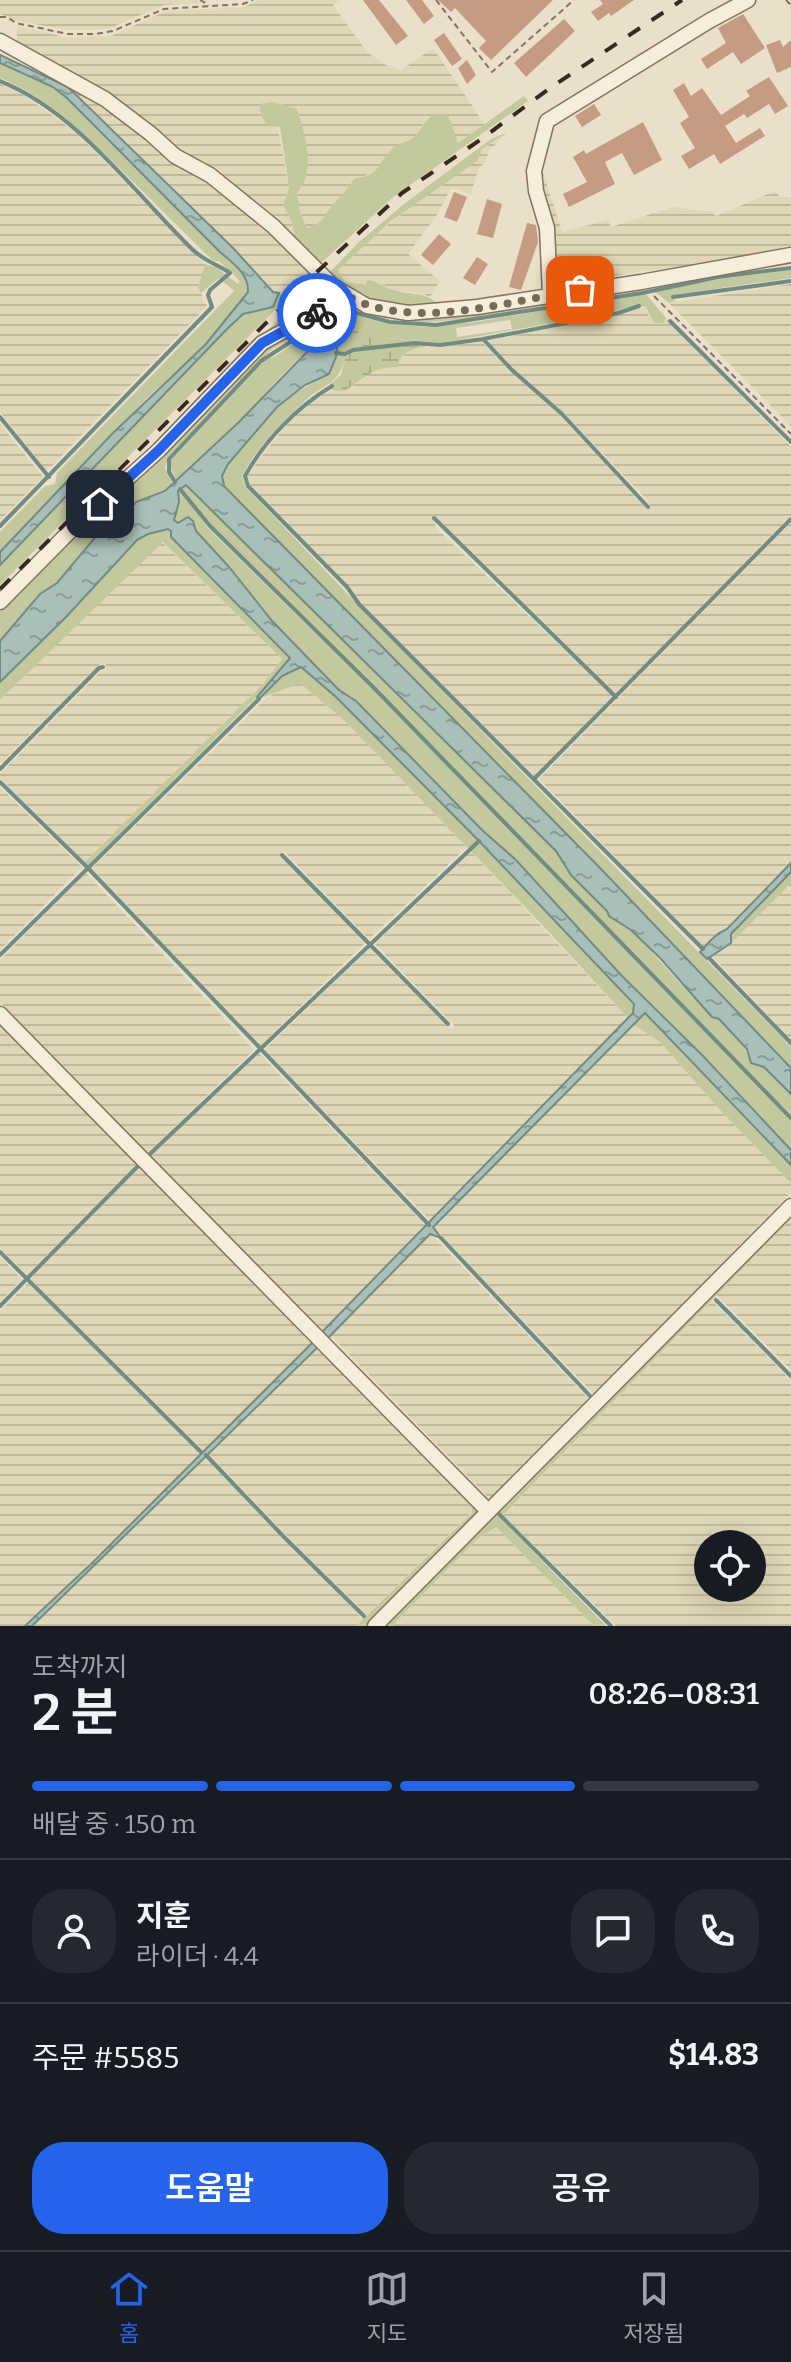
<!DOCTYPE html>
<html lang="ko">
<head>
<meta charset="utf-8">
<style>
	body { margin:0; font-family:Bitter,"Noto Sans KR",serif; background:#242831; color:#f1f3f6; height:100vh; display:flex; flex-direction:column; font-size:30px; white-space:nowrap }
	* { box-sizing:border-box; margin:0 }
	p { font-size:26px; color:#9ea1a6 }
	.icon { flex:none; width:44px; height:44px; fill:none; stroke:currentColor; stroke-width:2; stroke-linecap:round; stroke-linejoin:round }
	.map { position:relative; height:1626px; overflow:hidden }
	.side { display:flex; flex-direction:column; background:#171b24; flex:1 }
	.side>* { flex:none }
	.buttons { position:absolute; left:694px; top:1530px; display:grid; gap:16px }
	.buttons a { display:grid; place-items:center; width:72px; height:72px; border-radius:50%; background:#171b24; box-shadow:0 8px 32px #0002; font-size:40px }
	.pin { position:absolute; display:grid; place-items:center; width:68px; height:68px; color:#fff; margin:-34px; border-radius:16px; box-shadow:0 4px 12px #0006 }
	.courier { position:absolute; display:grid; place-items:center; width:80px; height:80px; margin:-40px; border:6px solid #2563eb; border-radius:50%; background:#fff; color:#222; box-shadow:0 2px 10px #0007 }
	.overview em { font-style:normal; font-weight:600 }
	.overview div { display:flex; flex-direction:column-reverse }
	.overview { display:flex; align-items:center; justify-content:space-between; height:136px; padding:0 32px }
	h1 { font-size:52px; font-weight:600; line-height:60px }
	.bar { display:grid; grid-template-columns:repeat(4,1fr); gap:12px 8px; align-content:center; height:96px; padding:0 32px }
	.bar i { height:10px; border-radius:6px; background:#363941 }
	.bar .active { background:#2563eb }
	.bar p { grid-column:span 4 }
	.line { display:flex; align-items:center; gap:20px; padding:0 32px; border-top:2px solid #363941 }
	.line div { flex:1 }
	.round { display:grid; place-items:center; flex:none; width:84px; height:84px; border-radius:32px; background:#242831 }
	.button { display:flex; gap:16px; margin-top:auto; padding:16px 32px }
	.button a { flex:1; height:92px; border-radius:32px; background:#2563eb; color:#fff; font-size:32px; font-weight:600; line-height:92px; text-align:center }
	.button a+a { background:#242831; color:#f1f3f6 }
	.dock { display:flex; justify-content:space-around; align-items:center; height:112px; border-top:2px solid #363941; background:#171b24; font-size:22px; color:#9ea1a6 }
	.dock a { display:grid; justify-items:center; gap:4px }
	.dock .active { color:#2563eb }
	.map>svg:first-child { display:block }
	.farmland { fill:url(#farmland-rules); fill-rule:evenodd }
	.green { fill:#c4c89d; fill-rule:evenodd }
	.wetland { fill:url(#wetland-marsh) }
	.water { fill:url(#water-ripples); stroke:#708d85; stroke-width:2 }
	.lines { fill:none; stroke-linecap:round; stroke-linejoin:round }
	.stream { stroke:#708d85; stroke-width:4 }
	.building { fill:#c59b82 }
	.minor-casing { stroke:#85725f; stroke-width:17 }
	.path { stroke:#85725f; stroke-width:2; stroke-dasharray:6 4; stroke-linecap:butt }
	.minor { stroke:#f6eddb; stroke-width:14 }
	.rail { stroke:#372b21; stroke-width:4; stroke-dasharray:14 14; stroke-linecap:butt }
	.done { stroke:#766a5b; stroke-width:8; stroke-dasharray:0 14.4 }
	.route { stroke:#2563eb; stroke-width:10 }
</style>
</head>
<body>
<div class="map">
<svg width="791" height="1626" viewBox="0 0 791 1626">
	<defs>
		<pattern id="farmland-rules" width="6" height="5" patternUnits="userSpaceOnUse" patternTransform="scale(2)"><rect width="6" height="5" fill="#dfd7b6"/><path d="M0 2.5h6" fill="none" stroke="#c0b99c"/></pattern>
		<pattern id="wetland-marsh" width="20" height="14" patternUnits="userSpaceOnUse" patternTransform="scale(2)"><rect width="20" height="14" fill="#c4c89d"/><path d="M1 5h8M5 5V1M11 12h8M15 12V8" fill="none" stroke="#a9ac87"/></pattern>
		<pattern id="water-ripples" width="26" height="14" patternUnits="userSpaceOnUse" patternTransform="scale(2)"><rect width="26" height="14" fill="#a9bfb8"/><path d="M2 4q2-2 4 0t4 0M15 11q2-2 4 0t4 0" fill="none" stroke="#8a9b95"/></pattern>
	</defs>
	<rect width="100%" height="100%" fill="#eadfc8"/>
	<path class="farmland" d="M0,0H195L201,3L164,5L110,28L92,30H66L15,20L0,14Z
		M259,0H339L333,5L367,52L386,65L401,70L433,48L486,126L457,144L428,117L415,136L392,149L379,169L362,177L332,206L320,223L307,228L298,206L297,193L299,187L297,109L273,102L289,188L283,205L291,220L298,246L177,153L17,44V26L65,37L111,36L166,11L244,7Z
		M0,84L19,92L77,133L205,264L198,288L207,306L47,471L0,412Z
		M68,87L84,93L208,179L266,225L310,270L282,299L234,249Z
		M506,133L489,151L485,162L478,170L471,194L451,188L436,216L408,254L440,281L430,297L421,293L393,290L374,280L360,286L345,282L338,270L364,244L430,191L477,161L482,149Z
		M541,166L562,232L608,220L611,227L673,207L712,212L716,216L775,191L780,197H791V248L674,270H650L554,286L553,235L539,186Z
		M791,284V426L669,303Z
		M644,303L649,317L663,323L666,318L791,447V515L616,694L436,517L433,518L436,528L614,697L535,777L360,602L349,587L254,490L248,481V474L290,420L316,398L332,390L345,391L370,372L392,366L412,348L440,347L481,341L510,371L517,374L561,416L646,508H651L648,501L564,413L513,369L486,341L618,315Z
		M0,424L43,477L0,520Z
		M791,522V863L727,929L717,933L704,947L539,779Z
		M162,542L282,659L263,684L85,862L0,778V774L101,671H105L106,664H100L0,764V700Z
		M300,683L345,721L467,847L369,939L285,852H281V855L366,942L260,1046L92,868L265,699L287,686Z
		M0,787L82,867L0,950Z
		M471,852L628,1018L432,1222L264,1050L370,948L449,1028L455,1029L453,1024L375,944Z
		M86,873L254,1050L148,1153L0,1002V960Z
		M791,883V1040L712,956L731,942Z
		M632,1023L660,1042L720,1110L791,1183V1192L595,1395L433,1227Z
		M0,1027L137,1164L27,1275L0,1248Z
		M259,1053L427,1227L322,1332L150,1157Z
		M141,1166L313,1339L312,1343L204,1451L30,1279Z
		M791,1219V1370L717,1295Z
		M431,1234L589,1399L490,1499L330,1335Z
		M0,1257L22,1279L0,1302Z
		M28,1283L201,1454L25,1626H0V1311Z
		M712,1301L791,1380V1626H616L503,1515ZM708,1544H752V1588H708Z
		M319,1346L472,1508V1512L367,1615L287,1536L208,1453Z
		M204,1456L363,1619L356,1626H32Z
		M496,1527L594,1626H392L477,1539Z"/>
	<path class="green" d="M0,63L53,87L67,98L220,252C233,263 249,274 248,292L206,344L147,398L0,552V532L45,486L55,484L57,473L234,291L219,278L201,293L198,288L205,264L217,268L238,284L240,281L219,261H214L208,256C176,224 144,193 112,161C77,127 46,97 0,78Z
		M524,96L528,101L392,198L318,266L298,246L291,220L283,205L289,188L280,127L267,125L262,117L259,104L273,102L297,109C304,130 311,154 306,176C305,183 300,187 297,194L300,212L307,228C325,222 321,218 332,206C342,195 345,193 354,179C382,174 376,165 392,149C398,142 408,143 415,136C427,123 427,110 448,115L458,143Z
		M506,133L482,149L477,161L391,221L338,270L345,282L365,285L368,280C379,281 384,288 394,290C417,297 424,289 443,309L366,303L328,274L358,243L404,204L491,139Z
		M310,270L312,273L0,585V565L227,329L243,314L273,307L279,293L282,298Z
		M791,270V278L672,295L675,301L669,303L654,291L720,279Z
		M320,278L329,296L288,328L89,508Z
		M640,286L643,291C625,291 607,295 588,298C534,307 479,320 424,322C391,323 356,301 328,314L270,351L168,457L165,468L173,484L165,491L136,502L129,511L103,528L57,583L40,594L0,641V610L268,346L340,301L388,316Z
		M645,293L666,318L663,323H654L644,304L567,321L562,317L552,323L441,343L388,338L354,329L349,331L346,349L337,348L339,331C300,350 270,389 241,420C221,441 197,459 176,480L170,466L171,460L264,360L276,356L330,317L355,315L389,324L427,327L475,322ZM510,320L512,329L457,337L456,328Z
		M336,357L345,359C337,386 326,382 307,399C283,421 256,447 242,477L246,487L357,604L780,1035L791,1047V1068L601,869L224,486L222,476C243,434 287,394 329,374Z
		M186,485L556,851L571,875L607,911C613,923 626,925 635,934C650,949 663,965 677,980C700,1004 743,1031 751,1063L764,1067L791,1094V1115L375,688L211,526L181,489Z
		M179,490L209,529L373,690L791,1120V1150L703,1056L621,975L516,860L482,830L356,701L339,690L273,622L208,543L196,531L174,520L179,502Z
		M168,529L172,531V538L290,659L257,697L88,865L85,862L263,684L282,659L163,542L0,700V682L67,616L137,540L148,534Z
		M300,666L336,697L479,841L635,1004L633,1013L628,1018L547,930L345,721L300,683L259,699L282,676Z
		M791,872V883L731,943L730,934Z
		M645,1013L791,1165V1183L720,1110L660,1042L632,1023Z
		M791,1212V1219L503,1515L498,1510Z
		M313,1339L480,1510L369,1626H356L472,1513V1508Z
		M496,1514L606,1626H594L496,1527L477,1539L392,1626H384Z"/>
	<path class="wetland" d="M354,329L388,338L426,342L425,347C411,348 401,353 397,367C375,366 362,379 345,391L332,390L330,384L341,375L345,359L336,357L337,348L346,349L349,330Z"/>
	<path class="water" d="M0,55L68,87L234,249L273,292L279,293L273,307L243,314L227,329L0,565V552L111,435L206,344L248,292C249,274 233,263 220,252L67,98L53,87L0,63Z
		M339,330L336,357L329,374L305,385L277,407L228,464L222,476L224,486L601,869L791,1068V1094L764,1067L751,1063L747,1049L719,1019L712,1017L661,959L631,930L609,916L607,911L571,875L556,851L186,485L178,491L179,502L174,520L178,523L188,517L193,521L196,531L229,567L273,622L339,690L356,701L482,830L516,860L621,975L703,1056L791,1150V1165L645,1013L433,1227L441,1238L430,1234L328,1338L322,1332L628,1018L633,1013L634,1004L479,841L336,697L301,667L282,676L259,699L257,697L290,658L171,537V531L168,529L148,534L137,540L67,616L0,682V641L40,594L57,583L103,528L129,511L136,502L165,491L238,423L309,350Z
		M791,863V872L731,934V943L707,959L700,952C709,942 715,934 727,929Z
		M313,1339L319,1346L32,1626H25L92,1563L312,1343Z"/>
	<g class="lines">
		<path class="stream" d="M0,81C78,112 134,193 193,250C203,260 218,265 230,273L210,290L208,295L212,307L0,526
			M673,297L791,281
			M670,321L791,442
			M483,339L512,370L562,414L648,507
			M336,353L345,354L353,350L415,343L440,345L483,339L618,313L639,306
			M332,386C297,407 265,440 245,476L248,486L347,587L359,604L703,949
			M0,417L49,477
			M175,482L169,472V459L261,361L332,315L353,312L390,322L436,325L642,293L718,277L791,268
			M180,489L210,526L374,688L791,1118
			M434,518L616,697
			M0,769L99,668L103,667
			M534,779L791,519
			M0,782L87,867L429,1225
			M282,855L448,1024
			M0,955L259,699
			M709,958L791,1043
			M150,1154L479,841
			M441,1238L592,1398
			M0,1252L201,1452
			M716,1300L791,1376
			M0,1306L139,1165
			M206,1455L284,1537L364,1616
			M499,1514L611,1626"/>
	</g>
	<path class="building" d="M363,0H379L408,36L396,45Z
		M406,0H422L434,16L424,24Z
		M438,0H553L491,60L479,48L486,41L455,8L451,12Z
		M600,0H634L611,16L609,13L598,21L591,12L603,4Z
		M743,14L765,48L741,64L733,52L707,69L701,59L726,43L718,28Z
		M564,19L575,31L526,77L514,63Z
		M444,33L462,59L452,66L434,40Z
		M780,40L783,47L791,40V67L777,73L766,45Z
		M467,60L476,75L467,84L458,68Z
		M769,77L788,106L775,114L769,104L747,118L744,114L725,126L736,143L760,128L765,136L720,164L714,154L689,169L681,156L695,148L680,123L689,117L673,90L684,83L691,96L702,88L721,115L750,96L746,91Z
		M594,104L601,115L582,127L575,116Z
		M643,122L662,160L634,175L622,153L605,162L615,184L569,207L563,194L587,182L573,157L584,150L586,154Z
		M454,192L467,197L457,222L444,217Z
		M487,199L502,204L493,238L477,234Z
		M527,223L536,225L538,242L521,290L509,287Z
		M439,234L451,244L433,265L421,255Z
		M477,257L488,264L475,285L463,278Z"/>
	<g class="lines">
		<g class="minor-casing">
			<path id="minor" d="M0,41L105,99L151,134L175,156L210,175L273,226L333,286L367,306L408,313L477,307L641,282L791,255
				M550,295L547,228L536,191L534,171L547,121L709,21L748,0
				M0,602L76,525L159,450L262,343L323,309L342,293
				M0,1014L488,1511
				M375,1626L791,1206"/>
		</g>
		<path class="path" d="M200,0L209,5
			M436,0L492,72L574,0
			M786,0L791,5
			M0,17H7L16,23L68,34H95L113,31L164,9L243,4L253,0
			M654,296L791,434"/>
		<use href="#minor" class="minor"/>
		<path class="rail" d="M0,589L318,271L402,193L480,140L550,88L682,0"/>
	</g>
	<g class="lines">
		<path class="done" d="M317,313L342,293C410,334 506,301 580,290"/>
		<path class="route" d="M100,504L159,450L262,343L317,313"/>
	</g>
</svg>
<div class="buttons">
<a><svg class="icon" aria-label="locate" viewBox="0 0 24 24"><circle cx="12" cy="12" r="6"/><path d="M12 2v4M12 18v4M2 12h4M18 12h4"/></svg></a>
</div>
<div class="pin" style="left:580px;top:290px;background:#ea580c"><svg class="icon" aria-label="bag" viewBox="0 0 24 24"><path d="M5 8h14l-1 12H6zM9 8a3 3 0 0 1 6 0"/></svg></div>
<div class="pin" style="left:100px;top:504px;background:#1f2937"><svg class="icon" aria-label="home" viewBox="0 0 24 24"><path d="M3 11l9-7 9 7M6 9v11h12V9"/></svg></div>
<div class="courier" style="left:317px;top:313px"><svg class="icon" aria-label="bike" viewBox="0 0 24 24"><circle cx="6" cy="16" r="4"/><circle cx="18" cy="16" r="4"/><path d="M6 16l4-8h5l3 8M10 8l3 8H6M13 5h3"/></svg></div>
</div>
<section class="side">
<div class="overview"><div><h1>2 분</h1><p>도착까지</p></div><em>08:26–08:31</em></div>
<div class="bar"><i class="active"></i><i class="active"></i><i class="active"></i><i></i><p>배달 중 · 150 m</p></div>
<div class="line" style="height:144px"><a class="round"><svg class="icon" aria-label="person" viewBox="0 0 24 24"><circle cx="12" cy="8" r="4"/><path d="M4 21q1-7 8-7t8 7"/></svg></a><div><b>지훈</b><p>라이더 · 4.4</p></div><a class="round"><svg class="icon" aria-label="chat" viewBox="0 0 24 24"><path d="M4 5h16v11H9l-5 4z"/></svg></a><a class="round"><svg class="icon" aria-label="phone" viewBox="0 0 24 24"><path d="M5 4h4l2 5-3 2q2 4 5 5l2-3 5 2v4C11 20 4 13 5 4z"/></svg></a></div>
<div class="line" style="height:104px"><div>주문 #5585</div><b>$14.83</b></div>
<div class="button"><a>도움말</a><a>공유</a></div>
</section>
<nav class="dock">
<a class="active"><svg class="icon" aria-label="home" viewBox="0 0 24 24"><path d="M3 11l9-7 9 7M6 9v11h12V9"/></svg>홈</a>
<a><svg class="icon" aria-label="map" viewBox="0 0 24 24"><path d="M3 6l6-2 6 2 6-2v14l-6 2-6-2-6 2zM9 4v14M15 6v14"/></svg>지도</a>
<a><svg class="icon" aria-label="saved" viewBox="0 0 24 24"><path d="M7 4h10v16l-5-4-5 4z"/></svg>저장됨</a>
</nav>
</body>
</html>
